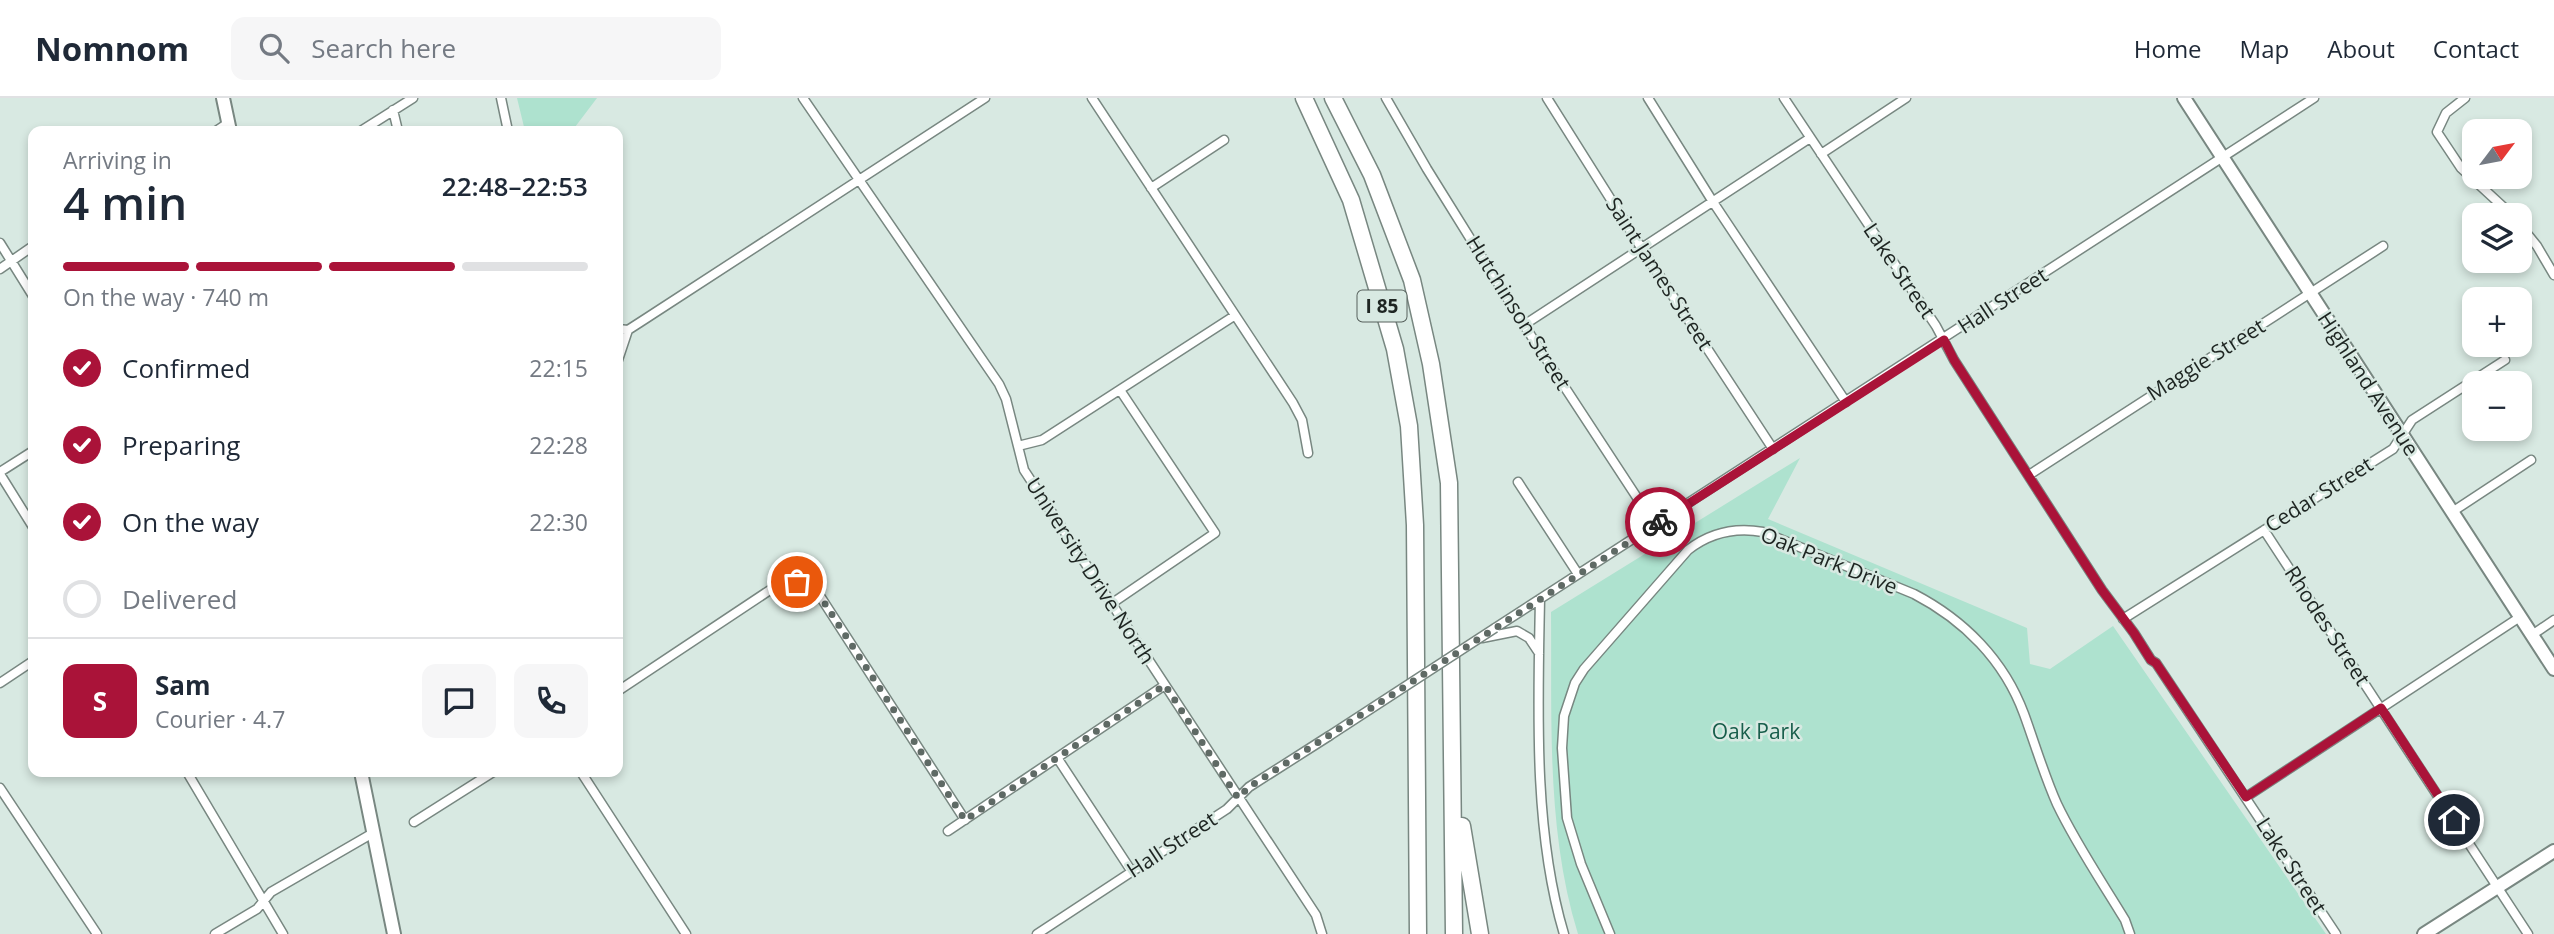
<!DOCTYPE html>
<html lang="en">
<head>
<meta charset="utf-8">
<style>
	body { margin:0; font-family:"Open Sans",sans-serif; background:#f6f6f7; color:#1f2937; height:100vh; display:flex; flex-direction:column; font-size:26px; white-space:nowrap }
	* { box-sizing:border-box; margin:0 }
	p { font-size:23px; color:#747a83 }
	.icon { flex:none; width:38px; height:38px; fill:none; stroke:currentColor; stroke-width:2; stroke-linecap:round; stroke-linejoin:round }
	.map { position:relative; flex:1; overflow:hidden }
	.sheet { position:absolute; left:28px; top:28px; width:595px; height:651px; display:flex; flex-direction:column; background:#fff; border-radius:14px; box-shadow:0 4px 10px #0003 }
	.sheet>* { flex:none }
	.needle { width:46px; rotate:58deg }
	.controls { position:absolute; left:2462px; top:21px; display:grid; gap:14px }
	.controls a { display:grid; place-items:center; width:70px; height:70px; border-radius:14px; background:#fff; box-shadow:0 4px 10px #0003; font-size:35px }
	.pin { position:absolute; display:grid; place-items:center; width:60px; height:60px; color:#fff; margin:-30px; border:4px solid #fff; border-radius:50%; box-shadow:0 2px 7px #0007 }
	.courier { position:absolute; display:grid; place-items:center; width:70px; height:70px; margin:-35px; border:5px solid #aa1339; border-radius:50%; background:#fff; color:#222; box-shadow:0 2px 9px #0007 }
	.summary em { font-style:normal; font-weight:600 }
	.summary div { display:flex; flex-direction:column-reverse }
	.summary { display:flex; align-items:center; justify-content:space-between; height:119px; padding:0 35px }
	h1 { font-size:46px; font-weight:600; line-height:52px }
	.bar { display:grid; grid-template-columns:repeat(4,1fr); gap:10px 7px; align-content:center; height:84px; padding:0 35px }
	.bar i { height:9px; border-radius:5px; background:#e0e1e3 }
	.bar .active { background:#aa1339 }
	.bar p { grid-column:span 4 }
	.line { display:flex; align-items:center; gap:18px; padding:0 35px; border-top:2px solid #e0e1e3 }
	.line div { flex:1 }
	.round { display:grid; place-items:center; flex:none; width:74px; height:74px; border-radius:14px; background:#f6f6f7 }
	ol { padding:0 35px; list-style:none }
	li { display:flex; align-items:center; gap:21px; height:77px }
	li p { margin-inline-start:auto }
	li .icon { padding:7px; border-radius:50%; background:#aa1339; color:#fff; stroke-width:4 }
	li:last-child { color:#747a83 }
	li i { width:38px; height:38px; border:4px solid #e0e1e3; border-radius:50% }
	header { display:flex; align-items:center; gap:42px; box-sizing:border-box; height:98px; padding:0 35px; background:#fff; border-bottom:2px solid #e0e1e3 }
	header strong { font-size:33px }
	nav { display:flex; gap:38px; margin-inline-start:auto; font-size:24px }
	.search { width:490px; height:63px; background:#f6f6f7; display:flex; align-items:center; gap:18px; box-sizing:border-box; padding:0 24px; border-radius:14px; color:#747a83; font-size:26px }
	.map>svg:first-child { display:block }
	.green { fill:#aee2cf }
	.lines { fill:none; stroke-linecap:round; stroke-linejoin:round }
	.street-casing { stroke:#788781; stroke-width:11 }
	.secondary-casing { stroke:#788781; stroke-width:16 }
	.highway-casing { stroke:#788781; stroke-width:19 }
	.street { stroke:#fff; stroke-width:8 }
	.secondary { stroke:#fff; stroke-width:12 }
	.highway { stroke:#fff; stroke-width:16 }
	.street-bridge-casing { stroke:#788781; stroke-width:11; stroke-linecap:butt }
	.street-bridge { stroke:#fff; stroke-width:8 }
	.done { stroke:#5f6a65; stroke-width:7; stroke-dasharray:0 12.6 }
	.route { stroke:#aa1339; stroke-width:9 }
	.labels { text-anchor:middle; stroke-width:5; stroke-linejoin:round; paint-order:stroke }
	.shield { fill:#d8e9e2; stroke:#56605c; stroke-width:2 }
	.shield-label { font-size:19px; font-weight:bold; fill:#1e2522 }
	.street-label { font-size:21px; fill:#1e2522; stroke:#d8e9e2 }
	.park-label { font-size:21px; fill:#185e4b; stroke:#d8e9e2 }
</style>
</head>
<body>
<header>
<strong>Nomnom</strong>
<div class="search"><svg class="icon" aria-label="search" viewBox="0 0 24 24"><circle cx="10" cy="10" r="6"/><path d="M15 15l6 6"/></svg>Search here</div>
<nav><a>Home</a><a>Map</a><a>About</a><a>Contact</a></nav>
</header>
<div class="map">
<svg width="2554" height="836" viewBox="0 0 2554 836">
	<rect width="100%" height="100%" fill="#d8e9e2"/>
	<path class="green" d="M517,0H597L572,33H525Z
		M1800,360L1768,421L2027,530L2030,566L2050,571L2113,528L2326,836H1578C1546,732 1552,622 1551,514Z"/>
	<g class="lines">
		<g class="street-casing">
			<path id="street" d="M501,0L508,33
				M803,0L999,286L1006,301L1024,372L1316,817L1322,836
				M1092,0L1293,305L1302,322L1308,355
				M1386,0L1427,71L1524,227L1655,427
				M1547,0L1642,151L1773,351
				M1648,0L1713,104L1846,304
				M1784,0L1936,228L1954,262L2102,492L2134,535L2151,562L2156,565L2336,836
				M2465,0L2446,15L2437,34L2461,70L2512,117
				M393,12L398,33
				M216,33L228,25
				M361,33L413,0
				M1821,56L1906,0
				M1151,90L1224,42
				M2520,127L2537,148L2554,177
				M0,145L33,198
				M0,171L33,148
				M1524,227L1810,40
				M618,231L628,232L642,223L985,0
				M618,262L628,232
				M1018,348L1042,342L1234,218
				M0,374L33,353
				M0,376L33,429
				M2029,377L2383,148
				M1518,384L1578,476
				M2452,414L2531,362
				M2264,432L2528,836
				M1540,501C1538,608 1533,733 1564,836
				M1111,506L1215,435L1120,292
				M2123,521L2393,351L2412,322L2505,262
				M1495,530L2314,0
				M2532,537L2554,522
				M1482,540L1517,533L1529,540L1539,555
				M0,585L33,563
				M618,593L779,486C795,482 807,483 818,495L965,722
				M1058,661L1132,774
				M187,674L283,836
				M581,674L686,836
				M0,690L97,836
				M2246,699L2520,519
				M414,724L493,674
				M948,733L1165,587
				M215,836L257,811L271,794L373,735
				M1037,836L1227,711L1249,689L1329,638
				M1610,836L1581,766L1567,720L1562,650L1564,618L1575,585L1584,571L1688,452C1711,434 1735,429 1763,434L1914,496C1964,522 2004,562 2024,616C2035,646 2044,677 2057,706C2076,746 2102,784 2125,822L2130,836"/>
		</g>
		<g class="secondary-casing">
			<path id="secondary" d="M223,0L230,33
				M2184,0L2554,571
				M361,674L394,836
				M2424,836L2554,753"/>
		</g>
		<g class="highway-casing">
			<path id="highway" d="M1304,0L1351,102L1395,251L1409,328L1415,427L1418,836
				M1333,0L1372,77L1412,182L1431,266L1449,385L1454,836
				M1462,728L1480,836"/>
		</g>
		<use href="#street" class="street"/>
		<use href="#secondary" class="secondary"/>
		<use href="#highway" class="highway"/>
		<g class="street-bridge-casing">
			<path id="street-bridge" d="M1329,638L1495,530"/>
		</g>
		<use href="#street-bridge" class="street-bridge"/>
	</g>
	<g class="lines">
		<path class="done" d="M797,484L806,485L818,495L965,722L1165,587L1238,700L1249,689L1660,424"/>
		<path class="route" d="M1660,424L1944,242L1954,262L2102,492L2134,535L2151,562L2156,565L2246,699L2381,610L2454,722"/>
	</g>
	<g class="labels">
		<rect class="shield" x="1357.5" y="192.5" width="49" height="31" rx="5"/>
		<g class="shield-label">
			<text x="1382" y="215">I 85</text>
		</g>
		<g class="street-label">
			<text transform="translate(1899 173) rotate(56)" y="7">Lake Street</text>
			<text transform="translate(1659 176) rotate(57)" y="7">Saint James Street</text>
			<text transform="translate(2003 203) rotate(-33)" y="7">Hall Street</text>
			<text transform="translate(1518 215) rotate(58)" y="7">Hutchinson Street</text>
			<text transform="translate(2206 262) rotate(-32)" y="7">Maggie Street</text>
			<text transform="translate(2368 286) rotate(57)" y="7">Highland Avenue</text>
			<text transform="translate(2319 397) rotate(-32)" y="7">Cedar Street</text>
			<text transform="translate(1829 463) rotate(22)" y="7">Oak Park Drive</text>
			<text transform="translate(1090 473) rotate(57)" y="7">University Drive North</text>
			<text transform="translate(2327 528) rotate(57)" y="7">Rhodes Street</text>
			<text transform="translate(1172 747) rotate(-33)" y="7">Hall Street</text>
			<text transform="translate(2291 768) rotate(57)" y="7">Lake Street</text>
		</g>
		<g class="park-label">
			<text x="1756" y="641">Oak Park</text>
		</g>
	</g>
</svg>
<div class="controls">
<a><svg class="needle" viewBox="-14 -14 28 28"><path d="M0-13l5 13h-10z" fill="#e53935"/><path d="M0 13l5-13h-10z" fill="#747a83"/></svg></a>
<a><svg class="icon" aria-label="layers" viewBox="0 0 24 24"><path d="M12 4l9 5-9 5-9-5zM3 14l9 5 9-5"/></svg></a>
<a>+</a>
<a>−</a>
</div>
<div class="pin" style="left:797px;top:484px;background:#ea580c"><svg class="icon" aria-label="bag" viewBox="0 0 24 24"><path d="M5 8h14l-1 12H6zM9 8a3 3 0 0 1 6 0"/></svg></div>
<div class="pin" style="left:2454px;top:722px;background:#1f2937"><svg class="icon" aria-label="home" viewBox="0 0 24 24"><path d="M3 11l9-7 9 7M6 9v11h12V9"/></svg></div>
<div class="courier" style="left:1660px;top:424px"><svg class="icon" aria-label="bike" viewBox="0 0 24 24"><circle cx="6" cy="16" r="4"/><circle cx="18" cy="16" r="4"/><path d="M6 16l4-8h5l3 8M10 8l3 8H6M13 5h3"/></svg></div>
<section class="sheet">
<div class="summary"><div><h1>4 min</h1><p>Arriving in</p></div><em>22:48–22:53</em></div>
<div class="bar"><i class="active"></i><i class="active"></i><i class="active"></i><i></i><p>On the way · 740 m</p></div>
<ol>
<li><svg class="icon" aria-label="check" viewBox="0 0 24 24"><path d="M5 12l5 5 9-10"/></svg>Confirmed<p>22:15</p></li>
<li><svg class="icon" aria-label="check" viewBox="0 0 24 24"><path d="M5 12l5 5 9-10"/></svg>Preparing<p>22:28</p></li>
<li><svg class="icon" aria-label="check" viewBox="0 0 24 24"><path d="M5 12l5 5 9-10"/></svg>On the way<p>22:30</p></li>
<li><i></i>Delivered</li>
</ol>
<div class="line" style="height:126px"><b class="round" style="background:#aa1339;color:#fff">S</b><div><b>Sam</b><p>Courier · 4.7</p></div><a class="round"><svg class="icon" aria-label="chat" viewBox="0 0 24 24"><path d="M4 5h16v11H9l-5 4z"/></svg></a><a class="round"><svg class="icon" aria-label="phone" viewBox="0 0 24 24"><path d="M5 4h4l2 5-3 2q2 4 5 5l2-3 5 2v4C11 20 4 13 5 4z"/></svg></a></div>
</section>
</div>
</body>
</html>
